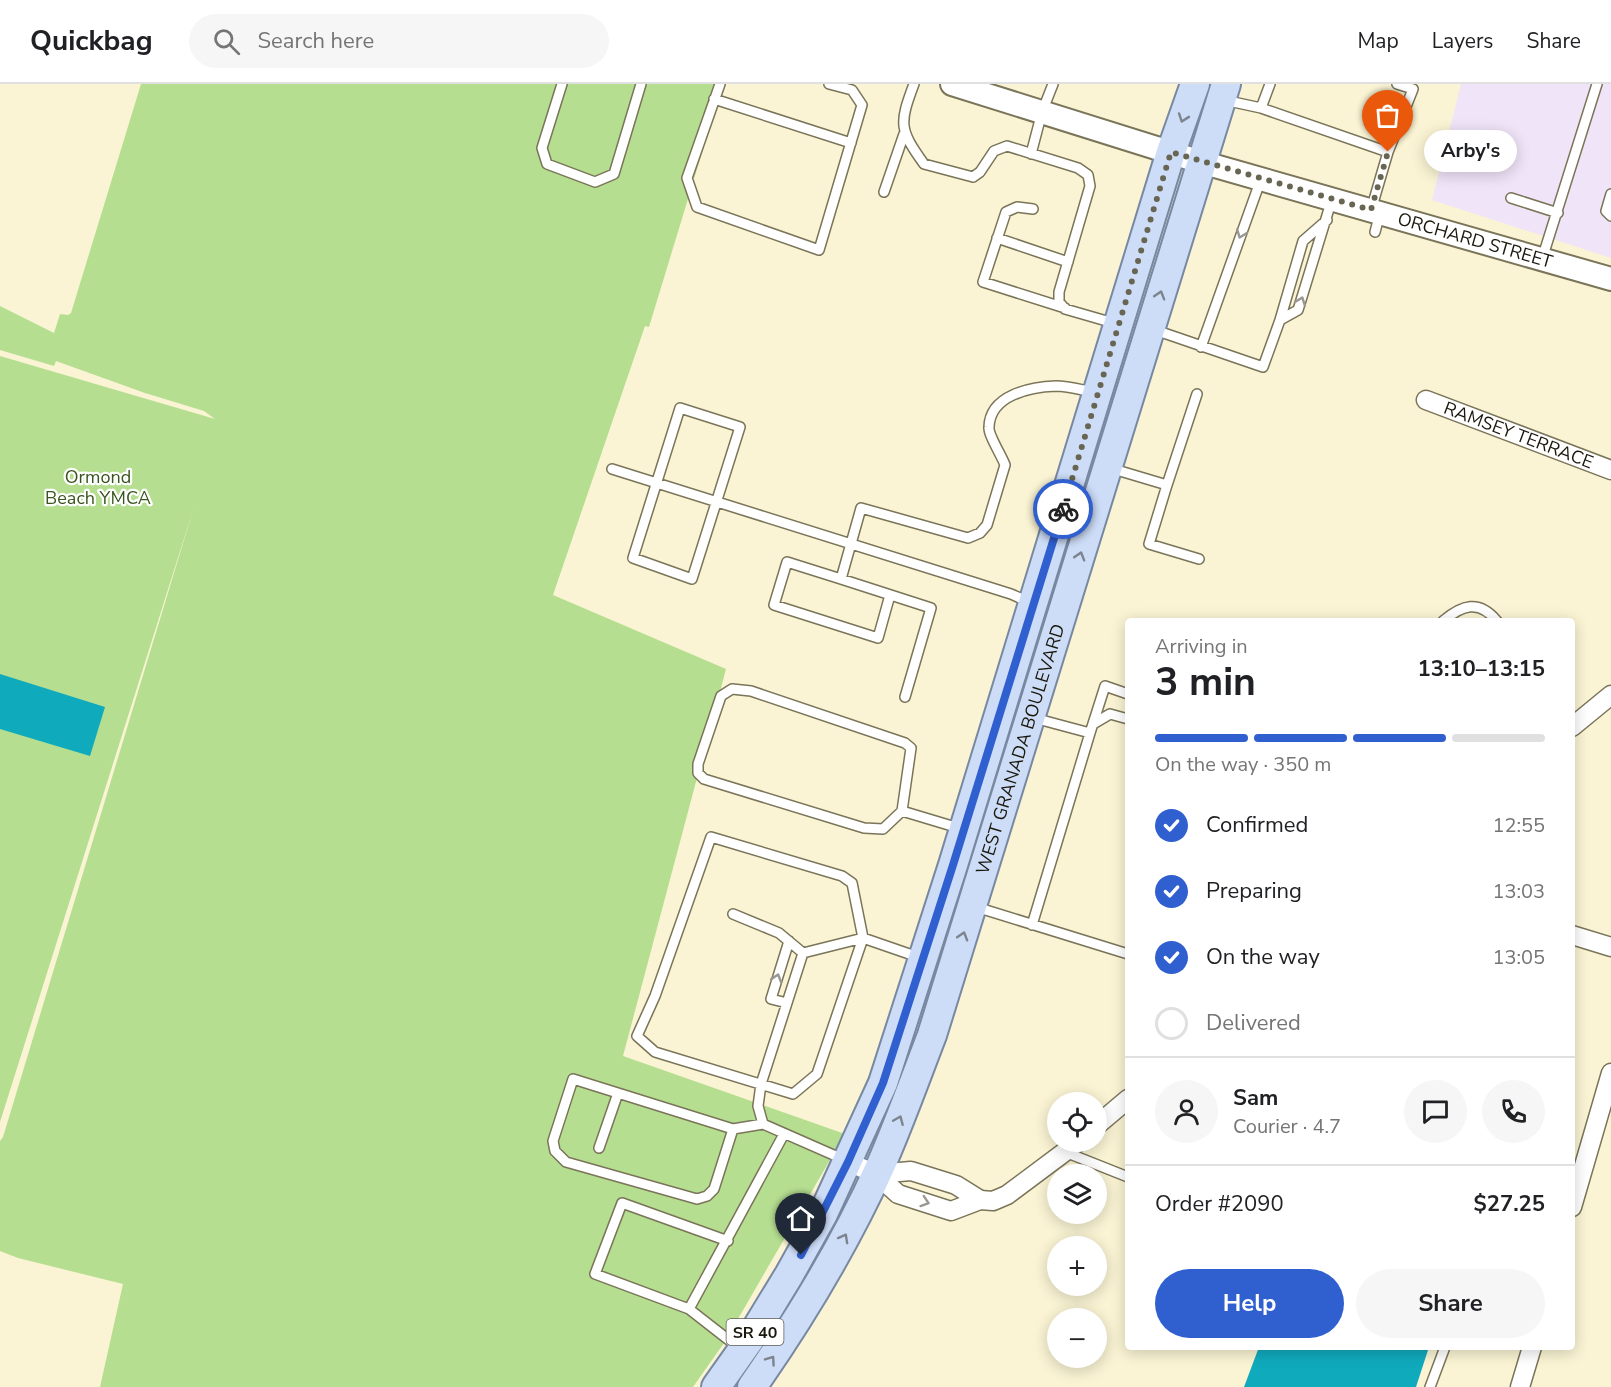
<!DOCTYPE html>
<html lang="en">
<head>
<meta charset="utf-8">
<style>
	body { margin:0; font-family:"Nunito Sans",sans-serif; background:#f6f6f6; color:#202124; height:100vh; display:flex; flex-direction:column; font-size:22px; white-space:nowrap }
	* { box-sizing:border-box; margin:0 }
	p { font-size:20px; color:#757577 }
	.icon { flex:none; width:33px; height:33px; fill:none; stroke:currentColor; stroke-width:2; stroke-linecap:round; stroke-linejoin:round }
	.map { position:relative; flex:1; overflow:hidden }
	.drawer { position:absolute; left:1125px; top:534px; width:450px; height:732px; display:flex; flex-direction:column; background:#fff; border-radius:6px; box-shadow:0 3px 15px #0003 }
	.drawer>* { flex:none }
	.buttons { position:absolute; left:1047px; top:1008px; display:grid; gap:12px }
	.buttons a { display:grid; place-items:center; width:60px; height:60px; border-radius:50%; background:#fff; box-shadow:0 3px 15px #0003; font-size:30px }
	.pin { position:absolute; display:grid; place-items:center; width:51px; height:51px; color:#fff; margin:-62px -26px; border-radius:50% 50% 50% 0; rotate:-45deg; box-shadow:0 0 6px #0007 }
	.pin .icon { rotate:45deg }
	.courier { position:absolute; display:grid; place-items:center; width:60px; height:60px; margin:-30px; border:4px solid #3060cf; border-radius:50%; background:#fff; color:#222; box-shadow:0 2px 8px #0007 }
	.bubble { position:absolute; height:42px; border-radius:21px; background:#fff; box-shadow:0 3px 15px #0003; font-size:20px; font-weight:700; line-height:42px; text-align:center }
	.headline em { font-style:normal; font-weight:700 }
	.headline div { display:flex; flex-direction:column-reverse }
	.headline { display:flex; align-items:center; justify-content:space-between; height:102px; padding:0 30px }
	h1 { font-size:39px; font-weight:700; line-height:45px }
	.bar { display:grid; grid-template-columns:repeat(4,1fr); gap:9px 6px; align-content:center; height:72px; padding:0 30px }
	.bar i { height:8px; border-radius:4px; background:#e0e0e0 }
	.bar .selected { background:#3060cf }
	.bar p { grid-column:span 4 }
	.line { display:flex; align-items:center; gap:15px; padding:0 30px; border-top:2px solid #e0e0e0 }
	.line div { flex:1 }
	.round { display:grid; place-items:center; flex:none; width:63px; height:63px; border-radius:32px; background:#f6f6f6 }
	ol { padding:0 30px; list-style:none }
	li { display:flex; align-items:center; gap:18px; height:66px }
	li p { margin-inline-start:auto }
	li .icon { padding:6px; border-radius:50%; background:#3060cf; color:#fff; stroke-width:4 }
	li:last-child { color:#757577 }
	li i { width:33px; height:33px; border:3px solid #e0e0e0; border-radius:50% }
	.primary-button { display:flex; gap:12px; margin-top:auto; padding:12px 30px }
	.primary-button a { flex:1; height:69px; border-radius:36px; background:#3060cf; color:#fff; font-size:24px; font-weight:700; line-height:69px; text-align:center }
	.primary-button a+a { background:#f6f6f6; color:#202124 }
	header { display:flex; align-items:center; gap:36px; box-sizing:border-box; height:84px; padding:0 30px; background:#fff; border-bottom:2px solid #e0e0e0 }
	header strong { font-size:28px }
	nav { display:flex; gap:33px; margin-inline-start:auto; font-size:21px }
	.search { width:420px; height:54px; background:#f6f6f6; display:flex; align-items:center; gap:15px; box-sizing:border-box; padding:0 21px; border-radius:33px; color:#757577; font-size:22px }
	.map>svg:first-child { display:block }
	.industrial { fill:#f0e4f8 }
	.green { fill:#b5de90 }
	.water { fill:#10aabd }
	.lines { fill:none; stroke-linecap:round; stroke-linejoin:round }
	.service-casing { stroke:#7a7458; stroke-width:12 }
	.minor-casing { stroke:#7a7458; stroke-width:21 }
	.tertiary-casing { stroke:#7a7458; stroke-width:26 }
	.primary-casing { stroke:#7888a1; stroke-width:32 }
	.service { stroke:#fff; stroke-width:9 }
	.minor { stroke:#fff; stroke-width:18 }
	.tertiary { stroke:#fff; stroke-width:22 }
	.primary { stroke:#cddcf7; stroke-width:28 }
	.oneway { stroke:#7c848d }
	.oneway2 { stroke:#989792 }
	.done { stroke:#686552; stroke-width:6; stroke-dasharray:0 10.8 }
	.route { stroke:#3060cf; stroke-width:8 }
	.labels { text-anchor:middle; stroke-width:4.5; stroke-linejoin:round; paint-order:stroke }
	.shield { fill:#fff; stroke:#5f5d55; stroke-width:1.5 }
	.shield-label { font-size:16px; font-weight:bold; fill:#1a180c }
	.street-label { font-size:18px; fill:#1a180c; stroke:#fff }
	.park-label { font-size:18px; fill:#3a541d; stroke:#fff }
</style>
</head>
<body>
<header>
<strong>Quickbag</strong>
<div class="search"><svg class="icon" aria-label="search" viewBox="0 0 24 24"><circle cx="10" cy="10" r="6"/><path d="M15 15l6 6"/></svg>Search here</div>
<nav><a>Map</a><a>Layers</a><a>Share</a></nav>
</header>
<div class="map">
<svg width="1611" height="1303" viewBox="0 0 1611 1303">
	<rect width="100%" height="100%" fill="#faf4d4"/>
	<path class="industrial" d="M1461,0H1611V174L1432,116Z"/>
	<path class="green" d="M141,0H723L649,243L645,242L553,511L726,585L623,972L845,1050L724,1259L693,1303H100L123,1200L18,1174L0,1167V1057L3,1053L194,423L0,1038V272L215,335L204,327L145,309L56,277L54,282L0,266V222L54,249L60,230L68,231L71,229Z"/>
	<path class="water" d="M0,590L105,623L90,672L0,645Z
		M1259,1263H1429L1416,1303H1244Z"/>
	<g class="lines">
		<g class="service-casing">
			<path id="service" d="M562,0L542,64L547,80L595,98L614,90L641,0
				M720,0L687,94L697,123L819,166L862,21L852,6L829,0
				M914,0C899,40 899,45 924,80L973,93L980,88L994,67L1007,62L1078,84L1088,91L1090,102L1059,208V218L1065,225L1117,240
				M1270,0L1261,24L1388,68
				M714,15L851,59
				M1224,16L1261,24
				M1031,70L1042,28L1053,0
				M884,108L904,50
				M1611,110L1606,127L1611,132
				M1511,114L1558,129
				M1033,125L1017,123L1006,128L983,198L1065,224
				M1371,126L1388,68L1413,5L1397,0
				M1375,148L1380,129
				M997,154L1068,178
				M1542,175L1597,0
				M1280,236L1303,157L1327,136
				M1155,246L1263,283L1280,236L1298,226L1332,115
				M1201,263L1261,95
				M680,324L740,343L692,495L633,474Z
				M1110,384L1167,401L1149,460L1199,475
				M612,385L1011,510L1029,518
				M1167,401L1197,310
				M841,495L787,478L774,521L878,554L890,511
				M1443,537C1462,521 1479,515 1497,537
				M732,605L751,607L905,659L911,664L902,727L883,745L864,744L704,695L698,689V680L721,612Z
				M905,613L931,524L841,495L861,424L968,454L980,449L987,441L1005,381C1002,372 988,351 989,343C990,311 1030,303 1056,302C1068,302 1082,306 1093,308
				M1093,640L1110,630L1128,635
				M1090,649L1105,602L1128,610
				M902,727L962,745
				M711,753L842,792L852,799L863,854L817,990L793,1010L655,968L637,952L655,912Z
				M976,823L1128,870
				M733,830L779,849L803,869
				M1032,841L1090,649L1034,634
				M787,919L771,915L789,857
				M733,1045L714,1105L707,1112L697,1115L566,1078L555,1067L553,1057L573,995L733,1045L763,1040
				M599,1064L618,1009
				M1065,1068L1128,1093
				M845,1076L763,1040L758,1022L761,1000L803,869L863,854L918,873
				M728,1157L622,1119L595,1190L689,1225L739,1264
				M689,1225L784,1050
				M1430,1303L1445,1263"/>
		</g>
		<g class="minor-casing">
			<g id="minor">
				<path id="s1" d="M1426,316L1611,386"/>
				<path d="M1572,643L1611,611"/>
				<path d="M1572,851L1611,863"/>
				<path d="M1096,1042L1128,1015"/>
				<path d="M848,1078L876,1090L898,1110L951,1127L980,1116L993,1117L1007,1111L1078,1058"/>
				<path d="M876,1090L911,1087L956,1101L980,1116"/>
				<path d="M1572,1123L1611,989"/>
				<path d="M1520,1303L1532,1263"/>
			</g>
		</g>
		<g class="tertiary-casing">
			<g id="tertiary">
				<path id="s2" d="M952,0L1201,78L1611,195"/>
			</g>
		</g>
		<g class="primary-casing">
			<g id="primary">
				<path d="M716,1303L750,1255L789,1191L823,1130L883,999L953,781L1171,68L1195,0"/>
				<path id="s3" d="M752,1303C801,1233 845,1160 880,1083C899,1040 915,995 932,951L1226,0"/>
			</g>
		</g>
		<use href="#service" class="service"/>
		<use href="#minor" class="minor"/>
		<use href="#tertiary" class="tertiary"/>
		<use href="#primary" class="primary"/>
	</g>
	<defs><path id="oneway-chevron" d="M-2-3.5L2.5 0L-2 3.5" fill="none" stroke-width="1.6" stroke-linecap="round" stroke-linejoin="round" transform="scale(1.5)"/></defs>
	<g class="oneway">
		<use href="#oneway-chevron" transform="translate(1183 34) rotate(109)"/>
		<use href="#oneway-chevron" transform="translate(1160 211) rotate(-73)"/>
		<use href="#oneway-chevron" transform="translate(1080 472) rotate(-73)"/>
		<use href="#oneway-chevron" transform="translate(963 852) rotate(-73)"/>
		<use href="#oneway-chevron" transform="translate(899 1036) rotate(-67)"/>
		<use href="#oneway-chevron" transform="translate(844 1154) rotate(-61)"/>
		<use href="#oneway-chevron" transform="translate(771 1276) rotate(-55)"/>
	</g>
	<g class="oneway2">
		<use href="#oneway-chevron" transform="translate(1241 150) rotate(110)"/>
		<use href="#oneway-chevron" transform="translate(1301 217) rotate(-70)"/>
		<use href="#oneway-chevron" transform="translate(777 894) rotate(-73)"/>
		<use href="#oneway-chevron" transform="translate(925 1118) rotate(18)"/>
	</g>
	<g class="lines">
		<path class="done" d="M1063,425L1171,68L1371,126L1388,68"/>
		<path class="route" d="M801,1171L848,1078L883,999L953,781L1063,425"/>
	</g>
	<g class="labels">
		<rect class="shield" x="726.5" y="1235" width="57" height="26" rx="4.5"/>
		<g class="shield-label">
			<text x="755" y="1254">SR 40</text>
		</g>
		<g class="street-label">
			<text dy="6" stroke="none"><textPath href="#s2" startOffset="546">ORCHARD STREET</textPath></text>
			<text dy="6" stroke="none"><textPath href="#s1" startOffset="99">RAMSEY TERRACE</textPath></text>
			<text dy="6" stroke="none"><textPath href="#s3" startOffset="696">WEST GRANADA BOULEVARD</textPath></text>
		</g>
		<g class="park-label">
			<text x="98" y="399">Ormond<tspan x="98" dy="21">Beach YMCA</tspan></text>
		</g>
	</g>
</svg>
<div class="buttons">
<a><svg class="icon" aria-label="locate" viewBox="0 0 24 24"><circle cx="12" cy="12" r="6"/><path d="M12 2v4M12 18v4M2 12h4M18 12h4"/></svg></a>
<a><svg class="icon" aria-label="layers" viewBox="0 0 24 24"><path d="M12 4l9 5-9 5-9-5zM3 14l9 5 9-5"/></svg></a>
<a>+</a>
<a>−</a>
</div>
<div class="pin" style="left:1388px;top:68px;background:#ea580c"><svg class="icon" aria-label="bag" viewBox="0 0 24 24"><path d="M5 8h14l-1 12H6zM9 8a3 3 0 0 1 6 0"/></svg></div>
<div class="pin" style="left:801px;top:1171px;background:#1f2937"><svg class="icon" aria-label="home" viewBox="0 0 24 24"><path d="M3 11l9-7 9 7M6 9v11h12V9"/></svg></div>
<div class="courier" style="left:1063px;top:425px"><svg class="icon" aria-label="bike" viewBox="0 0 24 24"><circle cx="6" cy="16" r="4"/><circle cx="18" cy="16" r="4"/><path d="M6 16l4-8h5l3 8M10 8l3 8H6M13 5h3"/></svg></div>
<div class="bubble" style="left:1424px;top:46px;width:93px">Arby's</div>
<section class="drawer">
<div class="headline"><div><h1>3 min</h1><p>Arriving in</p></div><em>13:10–13:15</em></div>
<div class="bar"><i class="selected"></i><i class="selected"></i><i class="selected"></i><i></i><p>On the way · 350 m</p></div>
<ol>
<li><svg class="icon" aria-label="check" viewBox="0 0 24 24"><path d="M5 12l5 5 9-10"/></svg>Confirmed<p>12:55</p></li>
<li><svg class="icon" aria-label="check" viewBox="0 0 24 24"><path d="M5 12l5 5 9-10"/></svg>Preparing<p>13:03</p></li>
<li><svg class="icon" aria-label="check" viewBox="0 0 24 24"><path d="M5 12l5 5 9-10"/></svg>On the way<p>13:05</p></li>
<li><i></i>Delivered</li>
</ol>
<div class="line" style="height:108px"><a class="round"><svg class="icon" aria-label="person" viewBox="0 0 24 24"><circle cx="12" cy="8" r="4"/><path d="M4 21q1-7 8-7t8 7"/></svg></a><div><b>Sam</b><p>Courier · 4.7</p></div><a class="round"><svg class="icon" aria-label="chat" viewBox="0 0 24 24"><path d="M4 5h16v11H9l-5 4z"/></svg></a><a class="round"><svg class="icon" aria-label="phone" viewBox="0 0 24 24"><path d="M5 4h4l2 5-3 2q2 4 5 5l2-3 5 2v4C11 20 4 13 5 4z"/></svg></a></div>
<div class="line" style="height:78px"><div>Order #2090</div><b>$27.25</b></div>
<div class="primary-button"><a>Help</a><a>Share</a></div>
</section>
</div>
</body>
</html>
